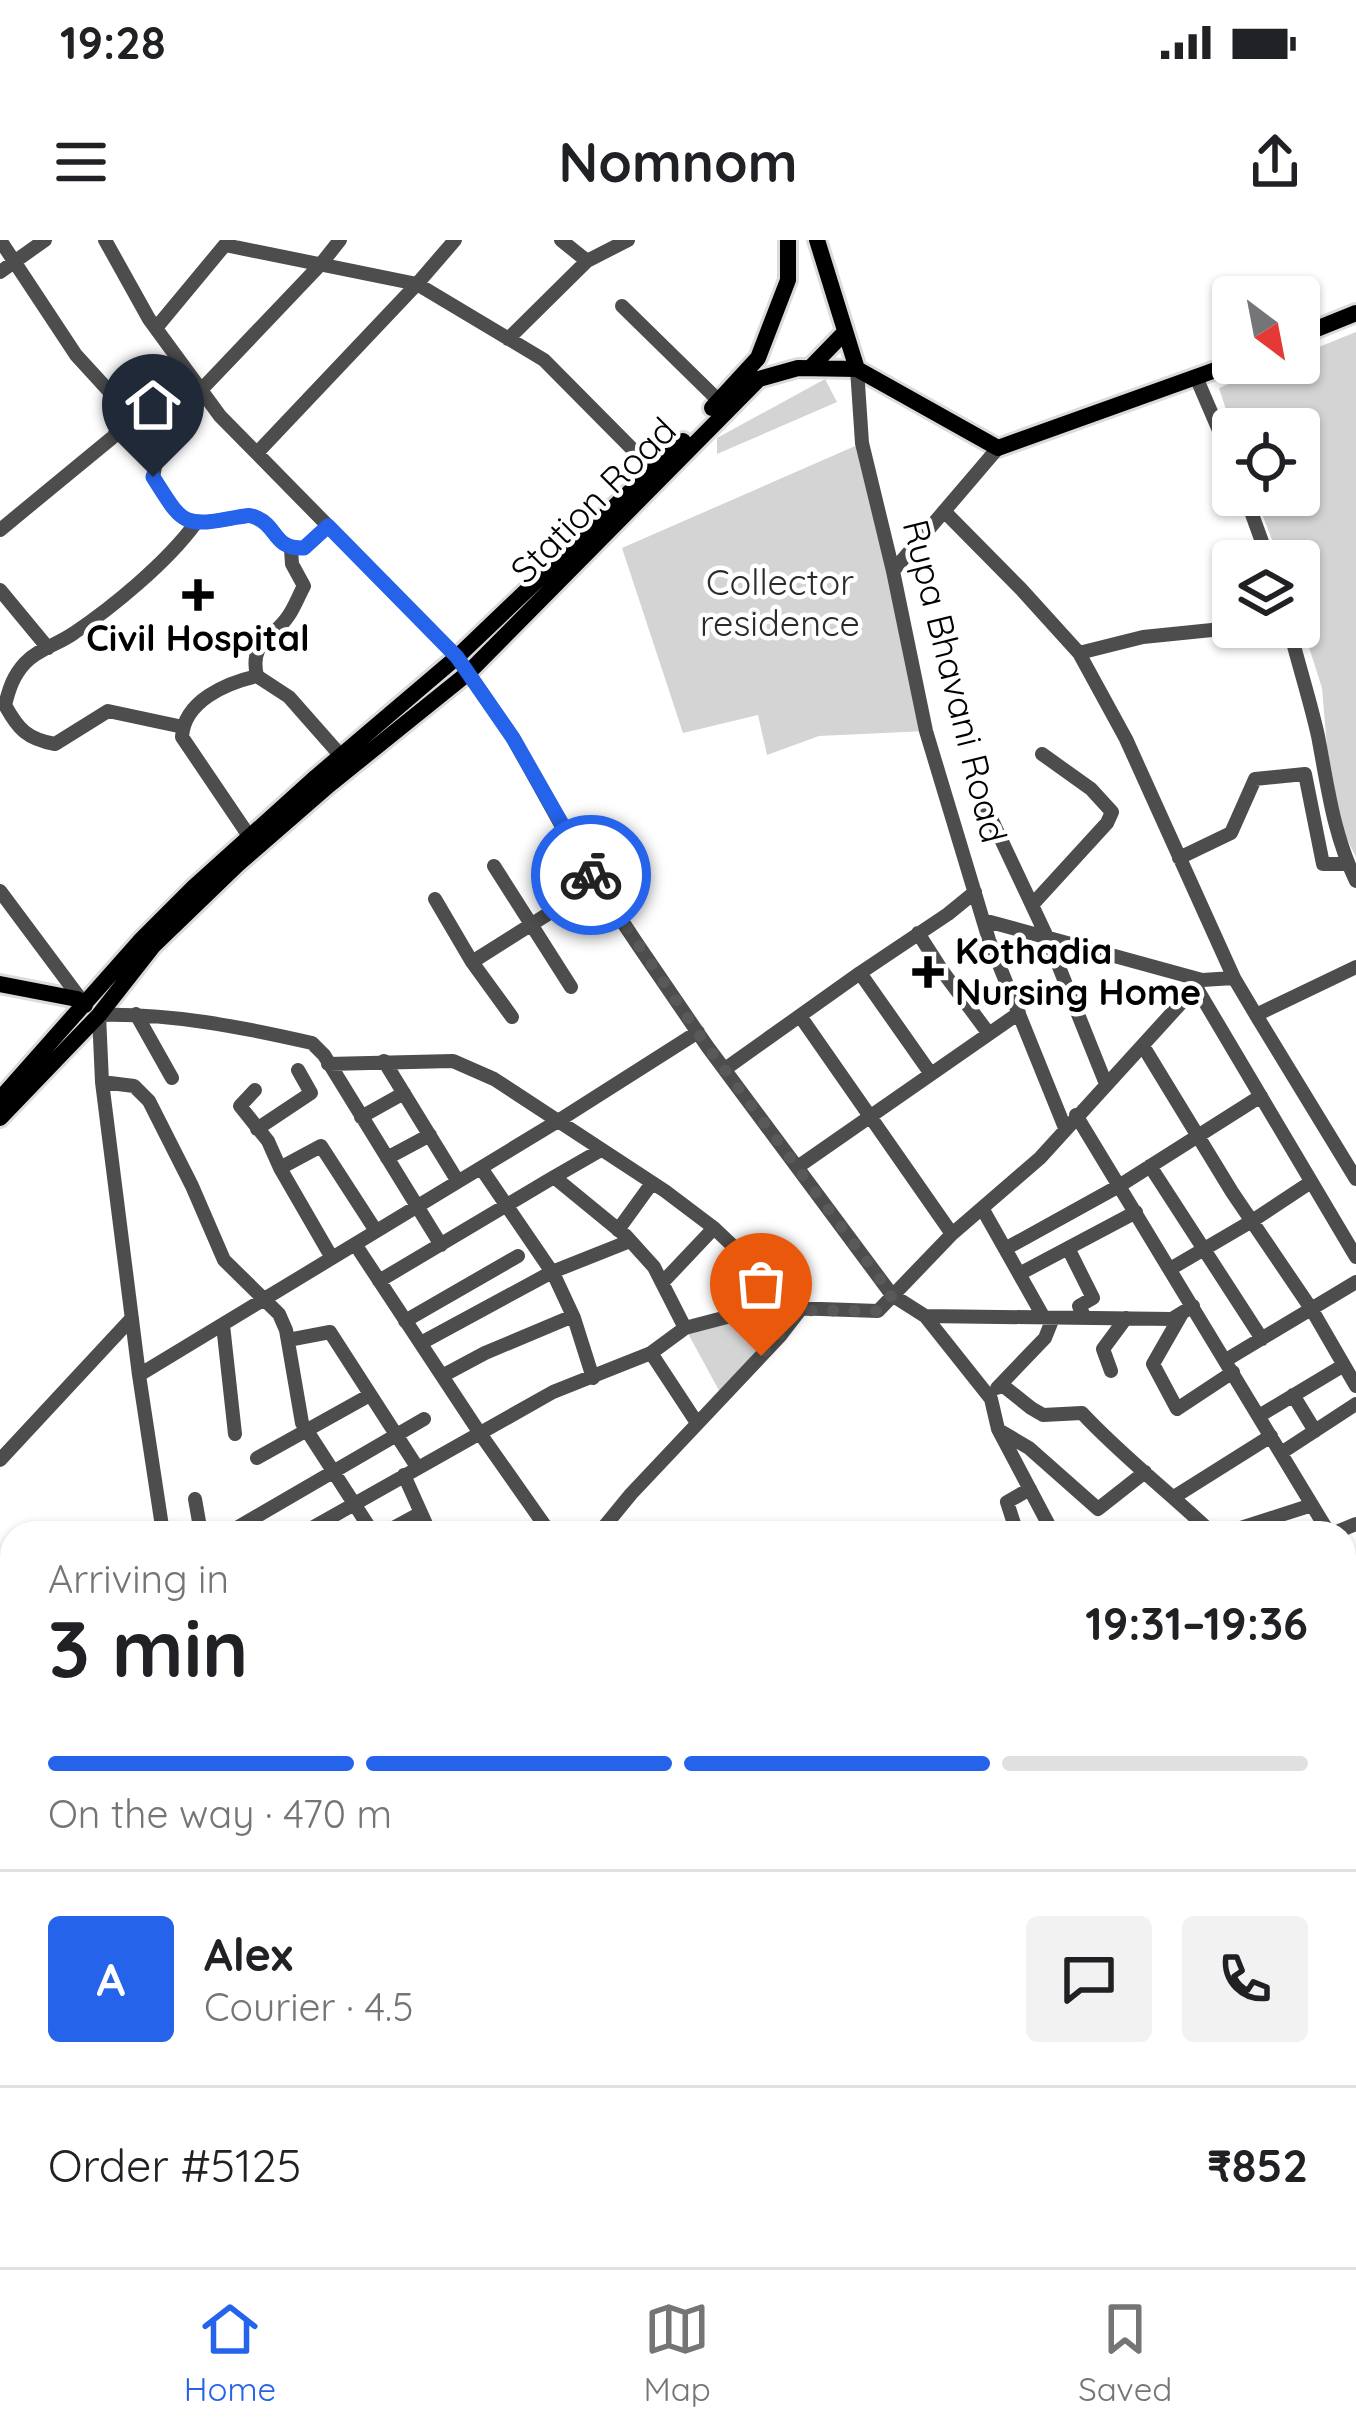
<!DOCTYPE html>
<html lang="en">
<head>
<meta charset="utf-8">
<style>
	body { margin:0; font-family:Quicksand,sans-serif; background:#f2f2f2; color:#202124; height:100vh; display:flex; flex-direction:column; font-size:45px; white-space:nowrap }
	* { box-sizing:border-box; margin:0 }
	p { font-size:39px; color:#757577 }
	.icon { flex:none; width:66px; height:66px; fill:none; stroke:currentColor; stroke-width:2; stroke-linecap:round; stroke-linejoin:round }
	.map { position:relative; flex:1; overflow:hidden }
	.sheet { position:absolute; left:0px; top:1281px; width:1356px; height:747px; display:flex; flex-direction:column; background:#fff; border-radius:36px 36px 0 0; box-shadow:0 3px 9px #0004 }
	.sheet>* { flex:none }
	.needle { width:78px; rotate:148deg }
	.tools { position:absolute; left:1212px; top:36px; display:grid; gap:24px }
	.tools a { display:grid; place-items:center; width:108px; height:108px; border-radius:12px; background:#fff; box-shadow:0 3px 9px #0004; font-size:60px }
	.pin { position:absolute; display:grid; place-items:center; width:102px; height:102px; color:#fff; margin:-123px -51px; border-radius:50% 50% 50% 0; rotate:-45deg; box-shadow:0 0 12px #0007 }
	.pin .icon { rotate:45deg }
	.courier { position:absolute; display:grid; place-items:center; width:120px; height:120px; margin:-60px; border:9px solid #2563eb; border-radius:50%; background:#fff; color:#222; box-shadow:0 3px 15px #0007 }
	.head em { font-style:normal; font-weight:700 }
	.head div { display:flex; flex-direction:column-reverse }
	.head { display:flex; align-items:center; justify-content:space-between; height:204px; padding:0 48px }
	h1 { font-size:78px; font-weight:700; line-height:90px }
	.bar { display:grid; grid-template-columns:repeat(4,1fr); gap:18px 12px; align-content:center; height:144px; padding:0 48px }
	.bar i { height:15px; border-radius:9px; background:#e0e0e0 }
	.bar .selected { background:#2563eb }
	.bar p { grid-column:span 4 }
	.line { display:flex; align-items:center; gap:30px; padding:0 48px; border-top:3px solid #e0e0e0 }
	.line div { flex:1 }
	.round { display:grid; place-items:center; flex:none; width:126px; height:126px; border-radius:12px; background:#f2f2f2 }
	.status { display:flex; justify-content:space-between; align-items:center; height:84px; padding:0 60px; background:#fff; direction:ltr }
	.status svg { height:33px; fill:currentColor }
	header { display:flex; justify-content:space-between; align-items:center; height:156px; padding:0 48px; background:#fff; font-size:54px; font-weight:700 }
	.tabs { display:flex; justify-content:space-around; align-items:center; height:168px; border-top:3px solid #e0e0e0; background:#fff; font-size:33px; color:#757577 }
	.tabs a { display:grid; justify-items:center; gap:6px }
	.tabs .selected { color:#2563eb }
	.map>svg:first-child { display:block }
	.green { fill:#d4d4d4 }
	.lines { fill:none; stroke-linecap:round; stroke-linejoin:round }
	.major-casing { stroke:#dbdbdb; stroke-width:22 }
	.highway-casing { stroke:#dbdbdb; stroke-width:27 }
	.minor { stroke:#4d4d4d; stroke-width:14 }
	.major { stroke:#000; stroke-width:16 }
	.highway { stroke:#000; stroke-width:21 }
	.done { stroke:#595959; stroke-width:12; stroke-dasharray:0 21.6 }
	.route { stroke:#2563eb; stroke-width:15 }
	.poi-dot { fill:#000; stroke:#fff; stroke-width:4.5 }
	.labels { text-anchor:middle; stroke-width:9; stroke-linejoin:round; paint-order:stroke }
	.street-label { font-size:36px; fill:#000; stroke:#fff }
	.park-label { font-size:36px; fill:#2b2b2b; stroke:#fff }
	.poi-label { font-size:36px; font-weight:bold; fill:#000; stroke:#fff }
</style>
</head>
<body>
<div class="status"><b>19:28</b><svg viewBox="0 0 49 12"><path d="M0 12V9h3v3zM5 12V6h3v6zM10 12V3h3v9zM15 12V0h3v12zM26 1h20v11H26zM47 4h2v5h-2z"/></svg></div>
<header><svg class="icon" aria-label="menu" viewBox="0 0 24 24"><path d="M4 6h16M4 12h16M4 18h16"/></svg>Nomnom<svg class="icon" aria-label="share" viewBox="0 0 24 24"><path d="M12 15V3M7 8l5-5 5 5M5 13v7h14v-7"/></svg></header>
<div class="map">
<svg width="1356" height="2027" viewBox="0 0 1356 2027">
	<rect width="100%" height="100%" fill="#fff"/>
	<path class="green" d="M1356,92V617L1342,589L1327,507L1322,448L1299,376V321H1280L1255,255H1299V189H1233V191L1219,148L1280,123H1299V115Z
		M825,139L837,162L717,214V198Z
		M862,203L926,491L819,496L767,515L758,475L683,493L622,308Z
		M765,1067L800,1070L722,1156L685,1088Z"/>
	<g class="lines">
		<g class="major-casing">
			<path id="major" d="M817,0L857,129
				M1299,96L1356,73
				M810,128L845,92
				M712,168L758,118L788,40V0
				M0,744L77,759L85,765
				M0,859L140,701L194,647L316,537L457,417L683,201
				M0,878L99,775L153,706L237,625L329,545L468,433L759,139L798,128L857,129L998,208L1235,123"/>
		</g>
		<g class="highway-casing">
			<path id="highway" d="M1344,1455L1356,1448
				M286,2027L317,2016"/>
		</g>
		<path class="minor" d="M0,0L76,115L152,198L158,212L153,237C183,284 181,288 238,277C247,276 250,274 258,278C278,288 273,309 304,308L328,286
			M105,0L149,79L220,176L457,417L513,498L576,612L638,705L707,806L892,1055L925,1076L1172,1079L1193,1066
			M561,0L587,21
			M225,5L417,44L544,120L653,230
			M0,32L45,0
			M622,66L719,161
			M156,88L229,0
			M508,99L587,21L628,0
			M857,129L862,203L893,331L926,491L989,700L1065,888
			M1196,137L1233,223
			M201,150L321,24L340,0
			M257,213L417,44L455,0
			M1245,255L1269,321
			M944,271L1021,349L1079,413L1126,499L1234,738
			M0,290L113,197L128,172
			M893,331L998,208
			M0,350L48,408
			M1289,387C1298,423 1310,460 1318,496C1328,548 1333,593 1356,641
			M1079,413L1143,397L1212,390
			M257,436C249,401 273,400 289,375C295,366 299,355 304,346L292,324L291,309
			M183,487L108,471L55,504C27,499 18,489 5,465C9,449 13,436 25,423C38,409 59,404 74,393C113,367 167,322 195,284
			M982,559L1047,697L1106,844
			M249,596L182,497C184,461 226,443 257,436L289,457L341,516
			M1179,618L1231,593L1255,539L1305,534L1323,624H1348
			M494,626L571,747
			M0,651L82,761
			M435,659L472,722L512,777
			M1032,665L1107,583L1112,572L1091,549L1042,514
			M983,680L1202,740
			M918,693L943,732L989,794
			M472,722L597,643
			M860,733L931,834
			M1196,747L1356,1017
			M136,774L172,838
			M1256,775L1356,939
			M800,776L952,994
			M1143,806L1232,952L1312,1070L1356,1146
			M384,821L457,940
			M328,824L453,821L494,839L665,951L714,988L800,1070L780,1096L631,1254L599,1293
			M725,829L860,733L948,674L975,652
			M102,842L134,846L149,861L192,946L224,1020L279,1074L286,1090L302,1183L373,1293
			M255,850L240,866L268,901L280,928
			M1076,875L1329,1293
			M361,877L404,853
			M257,889L311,853L298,830
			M601,910L554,937L626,996L654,1027L685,1088
			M387,918L430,895
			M799,926L1019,773
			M1150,926L1262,1099
			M481,928L554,1035L574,1078L593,1138
			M982,968L1044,1078
			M618,990L652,943
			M355,1004L479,1192L550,1293
			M1068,1008L1093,1058L1079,1066L1085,1078
			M1005,1009L1119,946L1261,856
			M332,1018L280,928L321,906L376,991
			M1170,1029L1252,981L1311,942
			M1019,1034L1136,972
			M379,1041L554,937
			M662,1043L714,988
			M1181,1075L1153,1124L1177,1169L1233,1132
			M925,1076L991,1159L998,1189L1053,1293
			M405,1081L518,1016
			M223,1085L235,1194
			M288,1100L330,1092L417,1227
			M421,1103L552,1032L630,1001
			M651,1113L697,1183
			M1226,1120L1356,1042
			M1111,1131L1103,1109L1126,1078
			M139,1135L558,881L698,792
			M442,1136L485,1113L573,1076
			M1001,1144L1031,1168L1043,1175L1082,1173C1122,1216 1169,1252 1212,1293
			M997,1148L1045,1098L1053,1078
			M1293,1155L1315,1191
			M1259,1176L1344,1125
			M1002,1192L1029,1208L1098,1269L1145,1232
			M1281,1213L1356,1164
			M257,1218L370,1155
			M0,1220L132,1078
			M404,1235L430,1293
			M1174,1257L1271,1196
			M195,1259L201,1293
			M163,1293L139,1135L102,842L99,775C171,773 242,787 312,803L324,815L441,1005
			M228,1293L424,1179
			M303,1293L553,1152L651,1113L685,1088L765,1067L878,1071L952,994L1040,918L1202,740L1234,738L1256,775L1356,727
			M384,1293L421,1273
			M1017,1293L1007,1262L1030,1249
			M1225,1293L1312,1265
			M1334,1293L1356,1284
			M1344,1322L1356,1345
			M0,1368L12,1363
			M0,1448L12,1440
			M0,1476L12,1467
			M1344,1541L1356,1528
			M0,1579L12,1596
			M1344,1589L1356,1605
			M1344,1626L1356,1617
			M0,1663L12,1665
			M1344,1670L1356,1661
			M0,1718L12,1720
			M1344,1775L1356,1797
			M0,1781L12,1783
			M0,1846L12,1876
			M1344,1865L1356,1858
			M1344,1925L1356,1944
			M0,1978L12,2007
			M1344,1981L1356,1973
			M1344,2009L1356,2026
			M16,2016L20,2027
			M66,2016L71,2027
			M192,2016L193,2027
			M258,2016L259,2027
			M346,2016L352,2027
			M530,2016L538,2027
			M599,2016L604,2027
			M668,2016L673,2027
			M765,2016L768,2027
			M877,2016L881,2027
			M935,2016L939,2027
			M1130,2016L1137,2027
			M1219,2016L1227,2027
			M116,2027L144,2016
			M366,2027L387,2016
			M447,2027L468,2016
			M623,2027L652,2016
			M833,2027L839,2023L841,2027
			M1261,2027L1281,2016"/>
		<use href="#major" class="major"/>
		<use href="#highway" class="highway"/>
	</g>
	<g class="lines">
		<path class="done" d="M591,635L707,806L892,1055L878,1071L800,1070L761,1116"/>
		<path class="route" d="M153,237C183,284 181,288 238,277C247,276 250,274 257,278C278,287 273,309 304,308L328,286L457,417L513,498L591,635"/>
	</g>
	<g class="poi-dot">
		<path d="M192 337h12v12h12v12h-12v12h-12v-12h-12v-12h12z"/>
		<path d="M922 714h12v12h12v12h-12v12h-12v-12h-12v-12h12z"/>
	</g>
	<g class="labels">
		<g class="street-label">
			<text transform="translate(593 260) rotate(-45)" y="13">Station Road</text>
			<text transform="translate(955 441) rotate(76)" y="13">Rupa Bhavani Road</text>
		</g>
		<g class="park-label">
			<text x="780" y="355">Collector<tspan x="780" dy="41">residence</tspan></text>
		</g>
		<g class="poi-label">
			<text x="198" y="411">Civil Hospital</text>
			<text x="955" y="724" text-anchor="start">Kothadia<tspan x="955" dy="41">Nursing Home</tspan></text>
		</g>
	</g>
</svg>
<div class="tools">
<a><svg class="needle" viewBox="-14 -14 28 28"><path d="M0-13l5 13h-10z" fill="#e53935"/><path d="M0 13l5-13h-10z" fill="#757577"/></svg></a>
<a><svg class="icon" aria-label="locate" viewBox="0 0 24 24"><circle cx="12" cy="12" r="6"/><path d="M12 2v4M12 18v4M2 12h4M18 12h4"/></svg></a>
<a><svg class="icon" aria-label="layers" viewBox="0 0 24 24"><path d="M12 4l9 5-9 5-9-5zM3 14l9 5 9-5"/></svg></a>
</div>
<div class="pin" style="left:761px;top:1116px;background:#ea580c"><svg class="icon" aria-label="bag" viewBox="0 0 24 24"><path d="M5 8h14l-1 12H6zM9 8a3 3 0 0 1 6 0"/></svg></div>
<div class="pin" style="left:153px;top:237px;background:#1f2937"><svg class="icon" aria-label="home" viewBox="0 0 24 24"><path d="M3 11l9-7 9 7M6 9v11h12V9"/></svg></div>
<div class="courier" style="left:591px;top:635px"><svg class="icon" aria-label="bike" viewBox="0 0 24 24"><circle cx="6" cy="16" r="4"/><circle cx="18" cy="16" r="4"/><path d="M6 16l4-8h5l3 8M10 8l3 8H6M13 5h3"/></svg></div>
<section class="sheet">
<div class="head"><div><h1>3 min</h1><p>Arriving in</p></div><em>19:31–19:36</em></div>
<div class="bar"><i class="selected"></i><i class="selected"></i><i class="selected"></i><i></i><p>On the way · 470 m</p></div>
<div class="line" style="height:216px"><b class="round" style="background:#2563eb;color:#fff">A</b><div><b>Alex</b><p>Courier · 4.5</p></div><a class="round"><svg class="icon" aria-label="chat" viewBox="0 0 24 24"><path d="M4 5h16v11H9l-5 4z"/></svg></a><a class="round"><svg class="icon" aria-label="phone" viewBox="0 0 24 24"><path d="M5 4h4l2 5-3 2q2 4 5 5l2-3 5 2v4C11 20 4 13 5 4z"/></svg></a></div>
<div class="line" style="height:156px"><div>Order #5125</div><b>₹852</b></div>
</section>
</div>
<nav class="tabs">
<a class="selected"><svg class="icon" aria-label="home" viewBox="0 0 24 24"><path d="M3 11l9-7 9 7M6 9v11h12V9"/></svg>Home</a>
<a><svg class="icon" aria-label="map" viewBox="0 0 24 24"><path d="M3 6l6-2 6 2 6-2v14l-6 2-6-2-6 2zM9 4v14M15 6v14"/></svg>Map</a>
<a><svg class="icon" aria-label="saved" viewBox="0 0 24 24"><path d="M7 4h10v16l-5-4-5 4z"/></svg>Saved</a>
</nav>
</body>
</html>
